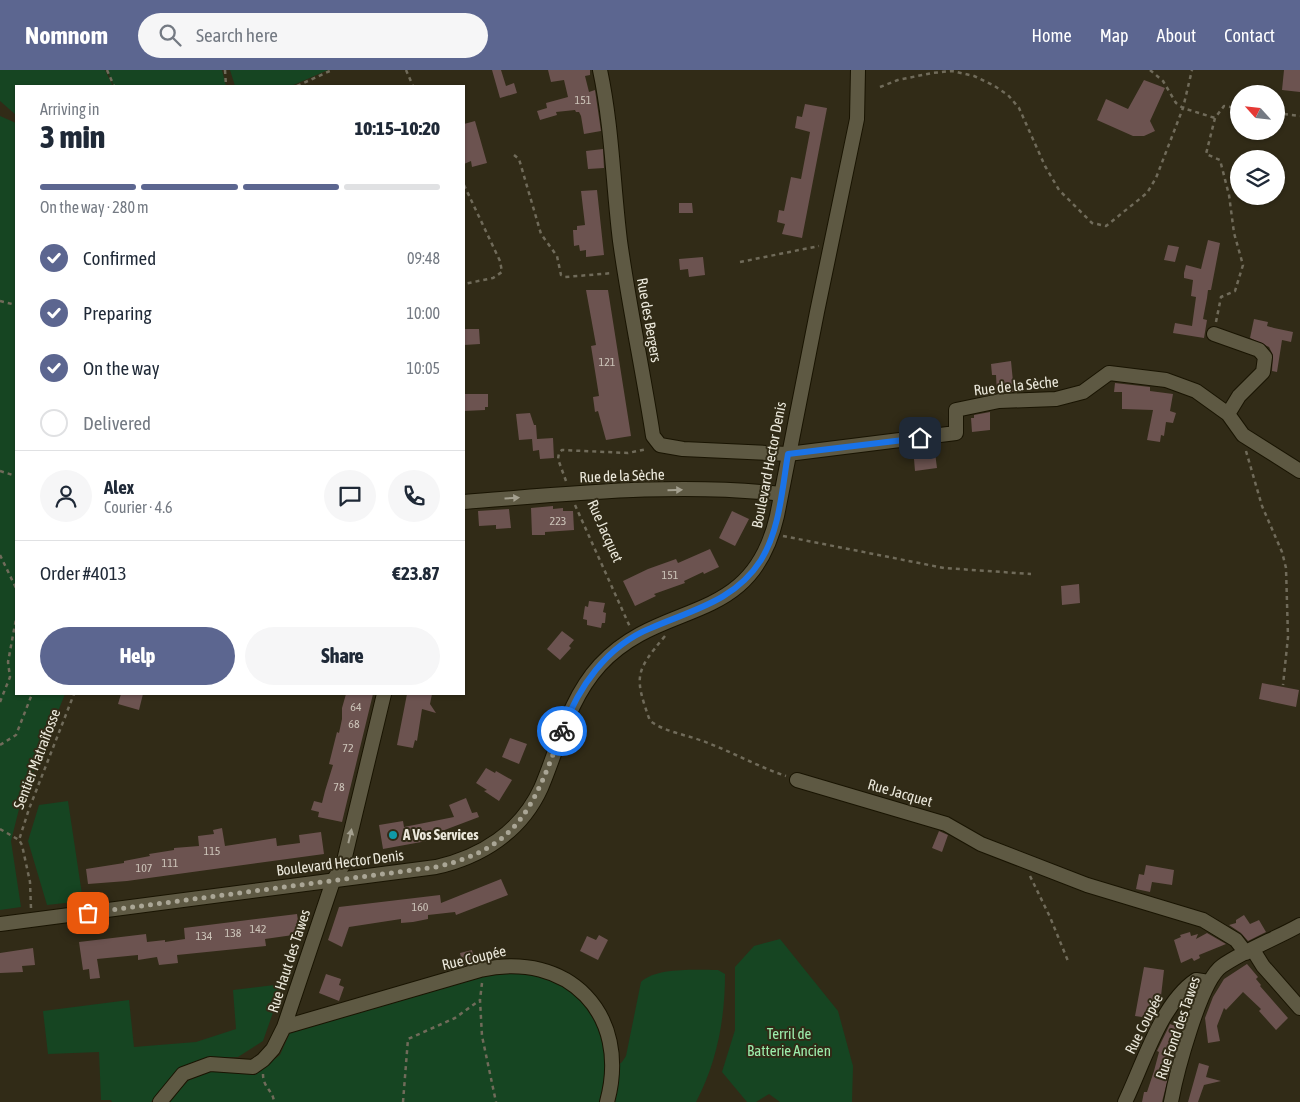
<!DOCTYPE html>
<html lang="en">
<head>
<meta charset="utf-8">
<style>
	body { margin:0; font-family:"Asap Condensed",sans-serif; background:#f6f6f7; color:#1f2937; height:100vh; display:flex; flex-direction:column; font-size:19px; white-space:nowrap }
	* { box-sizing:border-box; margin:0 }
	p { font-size:16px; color:#747a83 }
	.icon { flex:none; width:28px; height:28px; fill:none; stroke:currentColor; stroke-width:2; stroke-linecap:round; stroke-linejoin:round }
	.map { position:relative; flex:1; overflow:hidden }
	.panel { position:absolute; left:15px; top:15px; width:450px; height:610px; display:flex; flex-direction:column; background:#fff; border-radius:0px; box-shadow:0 1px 4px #0004 }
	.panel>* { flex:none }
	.needle { width:32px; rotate:297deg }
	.tools { position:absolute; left:1230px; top:15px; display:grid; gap:10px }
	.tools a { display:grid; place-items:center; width:55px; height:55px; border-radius:50%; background:#fff; box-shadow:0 1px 4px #0004; font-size:25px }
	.pin { position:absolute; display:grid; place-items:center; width:42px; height:42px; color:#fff; margin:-21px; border-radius:10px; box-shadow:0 2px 8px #0006 }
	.courier { position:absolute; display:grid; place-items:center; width:50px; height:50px; margin:-25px; border:4px solid #1a73e8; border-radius:50%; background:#fff; color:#222; box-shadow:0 1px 6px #0007 }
	.summary em { font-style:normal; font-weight:800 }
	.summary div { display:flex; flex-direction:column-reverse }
	.summary { display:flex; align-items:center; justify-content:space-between; height:85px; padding:0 25px }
	h1 { font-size:32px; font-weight:800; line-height:38px }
	.bar { display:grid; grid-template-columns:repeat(4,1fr); gap:8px 5px; align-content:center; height:60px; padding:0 25px }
	.bar i { height:6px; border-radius:4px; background:#e0e1e3 }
	.bar .on { background:#5c6690 }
	.bar p { grid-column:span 4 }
	.line { display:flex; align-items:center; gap:12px; padding:0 25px; border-top:1px solid #e0e1e3 }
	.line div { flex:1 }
	.round { display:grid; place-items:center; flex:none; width:52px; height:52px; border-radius:26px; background:#f6f6f7 }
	ol { padding:0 25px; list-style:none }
	li { display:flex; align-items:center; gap:15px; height:55px }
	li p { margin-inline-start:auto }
	li .icon { padding:5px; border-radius:50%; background:#5c6690; color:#fff; stroke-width:4 }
	li:last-child { color:#747a83 }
	li i { width:28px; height:28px; border:2px solid #e0e1e3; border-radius:50% }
	.button { display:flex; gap:10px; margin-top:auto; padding:10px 25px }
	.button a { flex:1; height:58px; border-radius:30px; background:#5c6690; color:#fff; font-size:20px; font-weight:800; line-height:58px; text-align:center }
	.button a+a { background:#f6f6f7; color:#1f2937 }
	header { display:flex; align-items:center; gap:30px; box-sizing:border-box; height:70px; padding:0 25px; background:#5c6690; color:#fff }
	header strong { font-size:24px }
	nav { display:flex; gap:28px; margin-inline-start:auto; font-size:18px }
	.search { width:350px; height:45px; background:#f6f6f7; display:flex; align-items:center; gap:12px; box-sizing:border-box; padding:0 18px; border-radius:28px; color:#747a83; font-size:19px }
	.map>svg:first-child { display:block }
	.green { fill:#164522 }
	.building { fill:#6c5350 }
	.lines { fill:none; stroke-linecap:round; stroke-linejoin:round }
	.minor-casing { stroke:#191402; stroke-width:16 }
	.tertiary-casing { stroke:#191402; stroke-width:16 }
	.path { stroke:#706b5a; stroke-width:2.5; stroke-dasharray:4 4; stroke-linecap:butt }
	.minor { stroke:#5e5943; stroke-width:14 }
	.tertiary { stroke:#5e5943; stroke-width:14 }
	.oneway { fill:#a4a08f }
	.done { stroke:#aaa696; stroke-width:5; stroke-dasharray:0 9 }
	.route { stroke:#1a73e8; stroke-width:6 }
	.culture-dot { fill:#0f9aa8; stroke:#312b17; stroke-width:2 }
	.labels { text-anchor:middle; stroke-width:4; stroke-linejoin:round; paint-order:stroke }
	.number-label { font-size:12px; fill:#cbc3b8 }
	.street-label { font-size:15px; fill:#ebe8db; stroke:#312b17 }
	.poi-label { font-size:15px; font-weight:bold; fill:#ebe8db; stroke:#312b17; text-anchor:start }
	.park-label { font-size:15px; fill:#9cedac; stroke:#312b17 }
</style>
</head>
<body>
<header>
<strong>Nomnom</strong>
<div class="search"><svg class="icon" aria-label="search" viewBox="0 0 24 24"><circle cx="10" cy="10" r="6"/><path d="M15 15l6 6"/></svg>Search here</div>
<nav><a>Home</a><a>Map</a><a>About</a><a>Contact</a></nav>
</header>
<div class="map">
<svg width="1300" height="1032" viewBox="0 0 1300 1032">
	<rect width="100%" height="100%" fill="#312b17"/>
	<path class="green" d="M0,0H105L113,16H16V45L0,31Z
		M107,0H222L226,16H114Z
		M230,0H328L291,16H235Z
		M0,46L16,53V624H65L20,735L11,771L21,837L0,840Z
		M68,731L83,831L47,835L28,771L39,735Z
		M780,869L838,941L853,996L852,1032H780L769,1024L756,1032H747L722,1002L735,960V897L754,876Z
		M511,898L560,910L591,939L609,985L601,1032H168L189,1010L216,1000L256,1003L280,985L292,958Z
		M718,900L725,904C725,949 717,992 696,1032H611L616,997L622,992L626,986L641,912C656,897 698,900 718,900Z
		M283,914L263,971L238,987L207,988L179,999L151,1032H112L111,1030H101L99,982L48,984L43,941L129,930L134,977L196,972L236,959L233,920Z"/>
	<path class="building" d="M492,0H501L506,16L514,13L517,23L500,28Z
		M548,0H590V5L585,6L589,22L595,20L601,61L584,64L581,46L579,42H576L575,40L556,42L557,45L540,50L537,41L547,38L546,33L568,27L564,10L551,12Z
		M1284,0H1300V22L1282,20Z
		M1144,10L1165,18L1150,51L1155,61L1144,66H1133L1097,50L1106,29L1128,39Z
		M805,34L827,38L802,168L782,164L785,154L777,152L779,140L784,141L791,107L801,109L810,62L795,58L797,46L802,47Z
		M475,51L487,93L472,97L471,91L464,94V54Z
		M603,79L604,98L588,99L586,81Z
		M597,120L604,185L586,187V180L580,181L579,175L574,176L573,160H577V156L585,155L581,121Z
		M679,133H692L693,143H679Z
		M1208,170L1220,173L1211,220H1208L1207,228L1203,249L1207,250L1204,268L1173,263L1175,253L1192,256L1196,227L1191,226L1193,210L1184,208V203L1186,195L1201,199Z
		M1168,175L1179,177L1175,192L1164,190Z
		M703,187L705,205L689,207L688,199L680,200L679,189Z
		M586,220H608L631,366L606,370L598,341L595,342L593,327L599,326L591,276L596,275Z
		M1254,249L1268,252L1267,256L1274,258L1293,262L1291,272L1282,270L1277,302L1272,301L1273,285L1269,277L1250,268Z
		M464,259H479L480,274L464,275Z
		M1011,291L1014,322H997L996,305H992L991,294Z
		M1115,313L1150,317V321L1173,324L1170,341L1176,343L1173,353L1166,352L1164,366L1161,365L1160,372L1147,370L1153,340L1122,339V322H1114Z
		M464,324H488V337H485V340L464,341Z
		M990,342V360L972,362L971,348H974V345Z
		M530,343L534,355H536L537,369L553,368L554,388L540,389L539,380L533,381L532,369L519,370L516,344Z
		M934,375L937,398L915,401L913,377Z
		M553,436V439L563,438V441H573L574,460L545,462V465H532L531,438Z
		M509,439L511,458L496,459V455L479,456L478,441Z
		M732,441L749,449L735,476L719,468Z
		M710,479L719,497L704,504L703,502L684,511L685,513L654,524L656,526L635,536L623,511L648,499L676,489L678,493Z
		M1079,514L1080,533L1062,535L1061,516Z
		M589,531L605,533L603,542L606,543L605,553H602L601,558L587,555V550L583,549L585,536L588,537Z
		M562,561L574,570L569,576L571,578L560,590L547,579Z
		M1262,613L1299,620L1296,637L1259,629Z
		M121,624H143L139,640L118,634Z
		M346,624H373L342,752L318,747L319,742L311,740L314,731L322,733L325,721L333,695L329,694L337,662L339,663L342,649V638Z
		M407,624H432L430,634L436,643L422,639L417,671L415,670L413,678L397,675Z
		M510,668L527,674L519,694L502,687Z
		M486,698L495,703L496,701L512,710L499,731L484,721L487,720L476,713Z
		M466,728L472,743L477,742L479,747L442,761L443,768L383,779L379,755L403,751L404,757L454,747L449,735Z
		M222,758L225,776L276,768L277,776L300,773L299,765L321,762L324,784L127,811L88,814L86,799L124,793V791L150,786L149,784L174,780V778L199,776L198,766L214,764L213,760Z
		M939,761L948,765L942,782L932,778Z
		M1146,795L1174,800L1172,815L1152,812L1150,822L1136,819L1139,804L1144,805Z
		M501,809L508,825L456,845L455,842L428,845V849L413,852L401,853V849L349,857L342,877L328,870L339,837L440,825L441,833Z
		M297,844L300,864L265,869L266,876L177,885L178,893L159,895L157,887L138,890V885L97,889L100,908L90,909L89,899L83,900L79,872L146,864L147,872L165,870V872L185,869L184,858Z
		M1244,845L1250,854L1259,850L1266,862L1248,871L1241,863L1229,855L1236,853V850Z
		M1190,862L1191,866L1198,864L1196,869L1207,863L1226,874L1199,885L1200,888L1194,891L1192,888L1181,893L1174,870L1181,867L1180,865Z
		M599,865L608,870L598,890L580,881L587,866L596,870Z
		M33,878L35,895L22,896L23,902L0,903V883Z
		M472,880L473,885L477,884L479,891L463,896L460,883Z
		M1247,894L1258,907L1256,909L1261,915L1260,916L1288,948L1276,960L1259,941L1261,939L1243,922L1226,940L1224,938L1217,956L1220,971L1208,973L1205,948L1213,927L1224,909Z
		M1144,897L1164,900L1161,926L1149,948L1135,946Z
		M326,904L341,909L339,915L344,917L339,931L319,923Z
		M1170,954L1181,958L1174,983L1172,984H1174L1162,1032H1142L1144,1022H1147L1154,1001L1159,982L1157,981Z
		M1199,993L1209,996L1206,1007L1221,1011L1204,1015L1198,1032H1188Z"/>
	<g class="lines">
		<g class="minor-casing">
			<path id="minor" d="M600,0C612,56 613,114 620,171C629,236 643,301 653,366L660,375L683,379L788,384L956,363V340L999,331L1056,329L1083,322L1109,303L1166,310L1196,321L1228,344L1243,365L1300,401
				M1214,264L1259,280L1265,287L1263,302L1239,326L1228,344
				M464,432C569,424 676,412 781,424
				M797,710L946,754L981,774L1087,815L1203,850L1236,870L1246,883
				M1253,880L1263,896L1300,938
				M284,957L480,900C568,880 631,944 607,1032
				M160,1032L183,1004L210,994L253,997L263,990L273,979L284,957L333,811L343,795L384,624
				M1125,1032C1143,995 1161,933 1196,910L1209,912
				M1171,1032C1176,1005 1200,911 1222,896C1245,880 1275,869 1300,855"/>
		</g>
		<g class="tertiary-casing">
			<path id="tertiary" d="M0,854L436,797C481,787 521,762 541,718C559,676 568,630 600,595C663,527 751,559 777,446L817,242L857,49L858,0"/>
		</g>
		<path class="path" d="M107,0L114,16
			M225,0L226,16
			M406,0L413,16
			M1150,0L1163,11L1176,33L1183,38L1215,48
			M297,16L332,0
			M880,17L898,10L932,3L952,1L974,6L993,15L1008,25L1019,38L1045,96L1059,120L1092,153L1106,156L1147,123L1156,108L1183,38L1192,0
			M1276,43L1300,46
			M514,85L519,89L541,164L557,186L561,205L565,207L613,203
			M464,115L500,191L502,202L493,208L464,214
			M740,192L819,176
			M0,231L16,235
			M1216,252L1221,227L1235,221L1243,195L1234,163L1229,125L1220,90L1206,84L1215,48L1224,36L1239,38
			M1246,381L1262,436L1282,482L1286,498L1288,567L1283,615
			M0,401L16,406
			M566,411L558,389L559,383L562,380L628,383L647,379
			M575,435L630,557
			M783,466L944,498L1031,504
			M0,485L16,518
			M665,566C635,602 634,606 650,651C667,663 689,665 708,673C734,683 759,697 786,706
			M0,632L10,607L8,592L16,549
			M0,675L16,665L32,624
			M0,759L19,770
			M1030,806L1050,847L1068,891
			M31,838L30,812L22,775L19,770L29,739L74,624
			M482,913L480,930L482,966L496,1032
			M263,1004C263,1018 273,1020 274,1032
			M403,1032L408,969L455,948L480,930"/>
		<use href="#minor" class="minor"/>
		<use href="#tertiary" class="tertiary"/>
	</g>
	<defs><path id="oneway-solid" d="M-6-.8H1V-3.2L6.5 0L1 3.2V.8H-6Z" transform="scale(1.25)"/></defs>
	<g class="oneway">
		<use href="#oneway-solid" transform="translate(675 420) rotate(-1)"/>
		<use href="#oneway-solid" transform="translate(512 428) rotate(-4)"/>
		<use href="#oneway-solid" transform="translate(350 766) rotate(-77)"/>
	</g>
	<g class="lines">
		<path class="done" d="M88,843L436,797C520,778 534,735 562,661"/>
		<path class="route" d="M562,661C578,618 606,576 651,558C692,540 735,531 761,490C780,459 782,419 788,384L920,368"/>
	</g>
	<circle class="culture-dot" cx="393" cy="765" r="5"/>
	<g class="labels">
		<g class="number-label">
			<text x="583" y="34">151</text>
			<text x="607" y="296">121</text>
			<text x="558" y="455">223</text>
			<text x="670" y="509">151</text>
			<text x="356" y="641">64</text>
			<text x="354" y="658">68</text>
			<text x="348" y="682">72</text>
			<text x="339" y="721">78</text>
			<text x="212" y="785">115</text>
			<text x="170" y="797">111</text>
			<text x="144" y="802">107</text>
			<text x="420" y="841">160</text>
			<text x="258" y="863">142</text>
			<text x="233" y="867">138</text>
			<text x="204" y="870">134</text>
		</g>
		<g class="street-label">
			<text transform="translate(649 250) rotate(80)" y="5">Rue des Bergers</text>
			<text transform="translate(1016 316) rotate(-6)" y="5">Rue de la Sèche</text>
			<text transform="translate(769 395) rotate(-79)" y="5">Boulevard Hector Denis</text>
			<text transform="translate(622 406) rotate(-2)" y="5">Rue de la Sèche</text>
			<text transform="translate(605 461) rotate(66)" y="5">Rue Jacquet</text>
			<text transform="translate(37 689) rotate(-69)" y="5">Sentier Matraîfosse</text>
			<text transform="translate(900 723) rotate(16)" y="5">Rue Jacquet</text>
			<text transform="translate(340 793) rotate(-7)" y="5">Boulevard Hector Denis</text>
			<text transform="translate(474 888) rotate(-13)" y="5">Rue Coupée</text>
			<text transform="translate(289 891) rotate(-72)" y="5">Rue Haut des Tawes</text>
			<text transform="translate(1144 954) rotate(-63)" y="5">Rue Coupée</text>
			<text transform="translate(1178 958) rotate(-71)" y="5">Rue Fond des Tawes</text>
		</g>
		<g class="poi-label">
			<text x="403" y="770">A Vos Services</text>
		</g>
		<g class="park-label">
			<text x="789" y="969">Terril de<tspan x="789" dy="17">Batterie Ancien</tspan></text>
		</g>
	</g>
</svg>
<div class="tools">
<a><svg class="needle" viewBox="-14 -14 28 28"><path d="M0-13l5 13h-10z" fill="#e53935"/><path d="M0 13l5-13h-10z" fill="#747a83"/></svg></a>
<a><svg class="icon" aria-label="layers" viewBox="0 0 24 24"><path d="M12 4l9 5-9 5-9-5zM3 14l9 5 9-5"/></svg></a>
</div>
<div class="pin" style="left:88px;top:843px;background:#ea580c"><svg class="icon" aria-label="bag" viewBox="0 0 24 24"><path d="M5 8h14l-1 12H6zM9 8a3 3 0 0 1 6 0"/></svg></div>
<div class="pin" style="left:920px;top:368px;background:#1f2937"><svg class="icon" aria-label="home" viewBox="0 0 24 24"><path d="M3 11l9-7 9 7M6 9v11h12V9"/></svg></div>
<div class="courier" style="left:562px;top:661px"><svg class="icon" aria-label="bike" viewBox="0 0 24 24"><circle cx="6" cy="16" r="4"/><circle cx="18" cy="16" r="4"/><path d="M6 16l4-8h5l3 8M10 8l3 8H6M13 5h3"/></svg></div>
<section class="panel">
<div class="summary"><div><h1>3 min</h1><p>Arriving in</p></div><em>10:15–10:20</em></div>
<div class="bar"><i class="on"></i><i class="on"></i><i class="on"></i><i></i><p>On the way · 280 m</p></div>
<ol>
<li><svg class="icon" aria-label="check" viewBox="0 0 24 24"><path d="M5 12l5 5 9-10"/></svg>Confirmed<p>09:48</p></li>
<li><svg class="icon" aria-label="check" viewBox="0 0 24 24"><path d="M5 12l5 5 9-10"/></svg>Preparing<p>10:00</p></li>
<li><svg class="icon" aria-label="check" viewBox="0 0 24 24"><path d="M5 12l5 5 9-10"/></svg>On the way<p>10:05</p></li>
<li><i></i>Delivered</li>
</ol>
<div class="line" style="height:90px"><a class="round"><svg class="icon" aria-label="person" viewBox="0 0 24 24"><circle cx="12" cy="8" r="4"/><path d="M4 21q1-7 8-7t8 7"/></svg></a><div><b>Alex</b><p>Courier · 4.6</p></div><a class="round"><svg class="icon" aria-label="chat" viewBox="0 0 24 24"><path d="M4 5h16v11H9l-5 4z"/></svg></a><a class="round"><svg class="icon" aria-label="phone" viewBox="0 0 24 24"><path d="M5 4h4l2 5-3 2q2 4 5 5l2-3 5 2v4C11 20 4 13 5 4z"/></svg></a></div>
<div class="line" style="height:65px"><div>Order #4013</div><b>€23.87</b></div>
<div class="button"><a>Help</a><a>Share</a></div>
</section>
</div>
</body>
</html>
